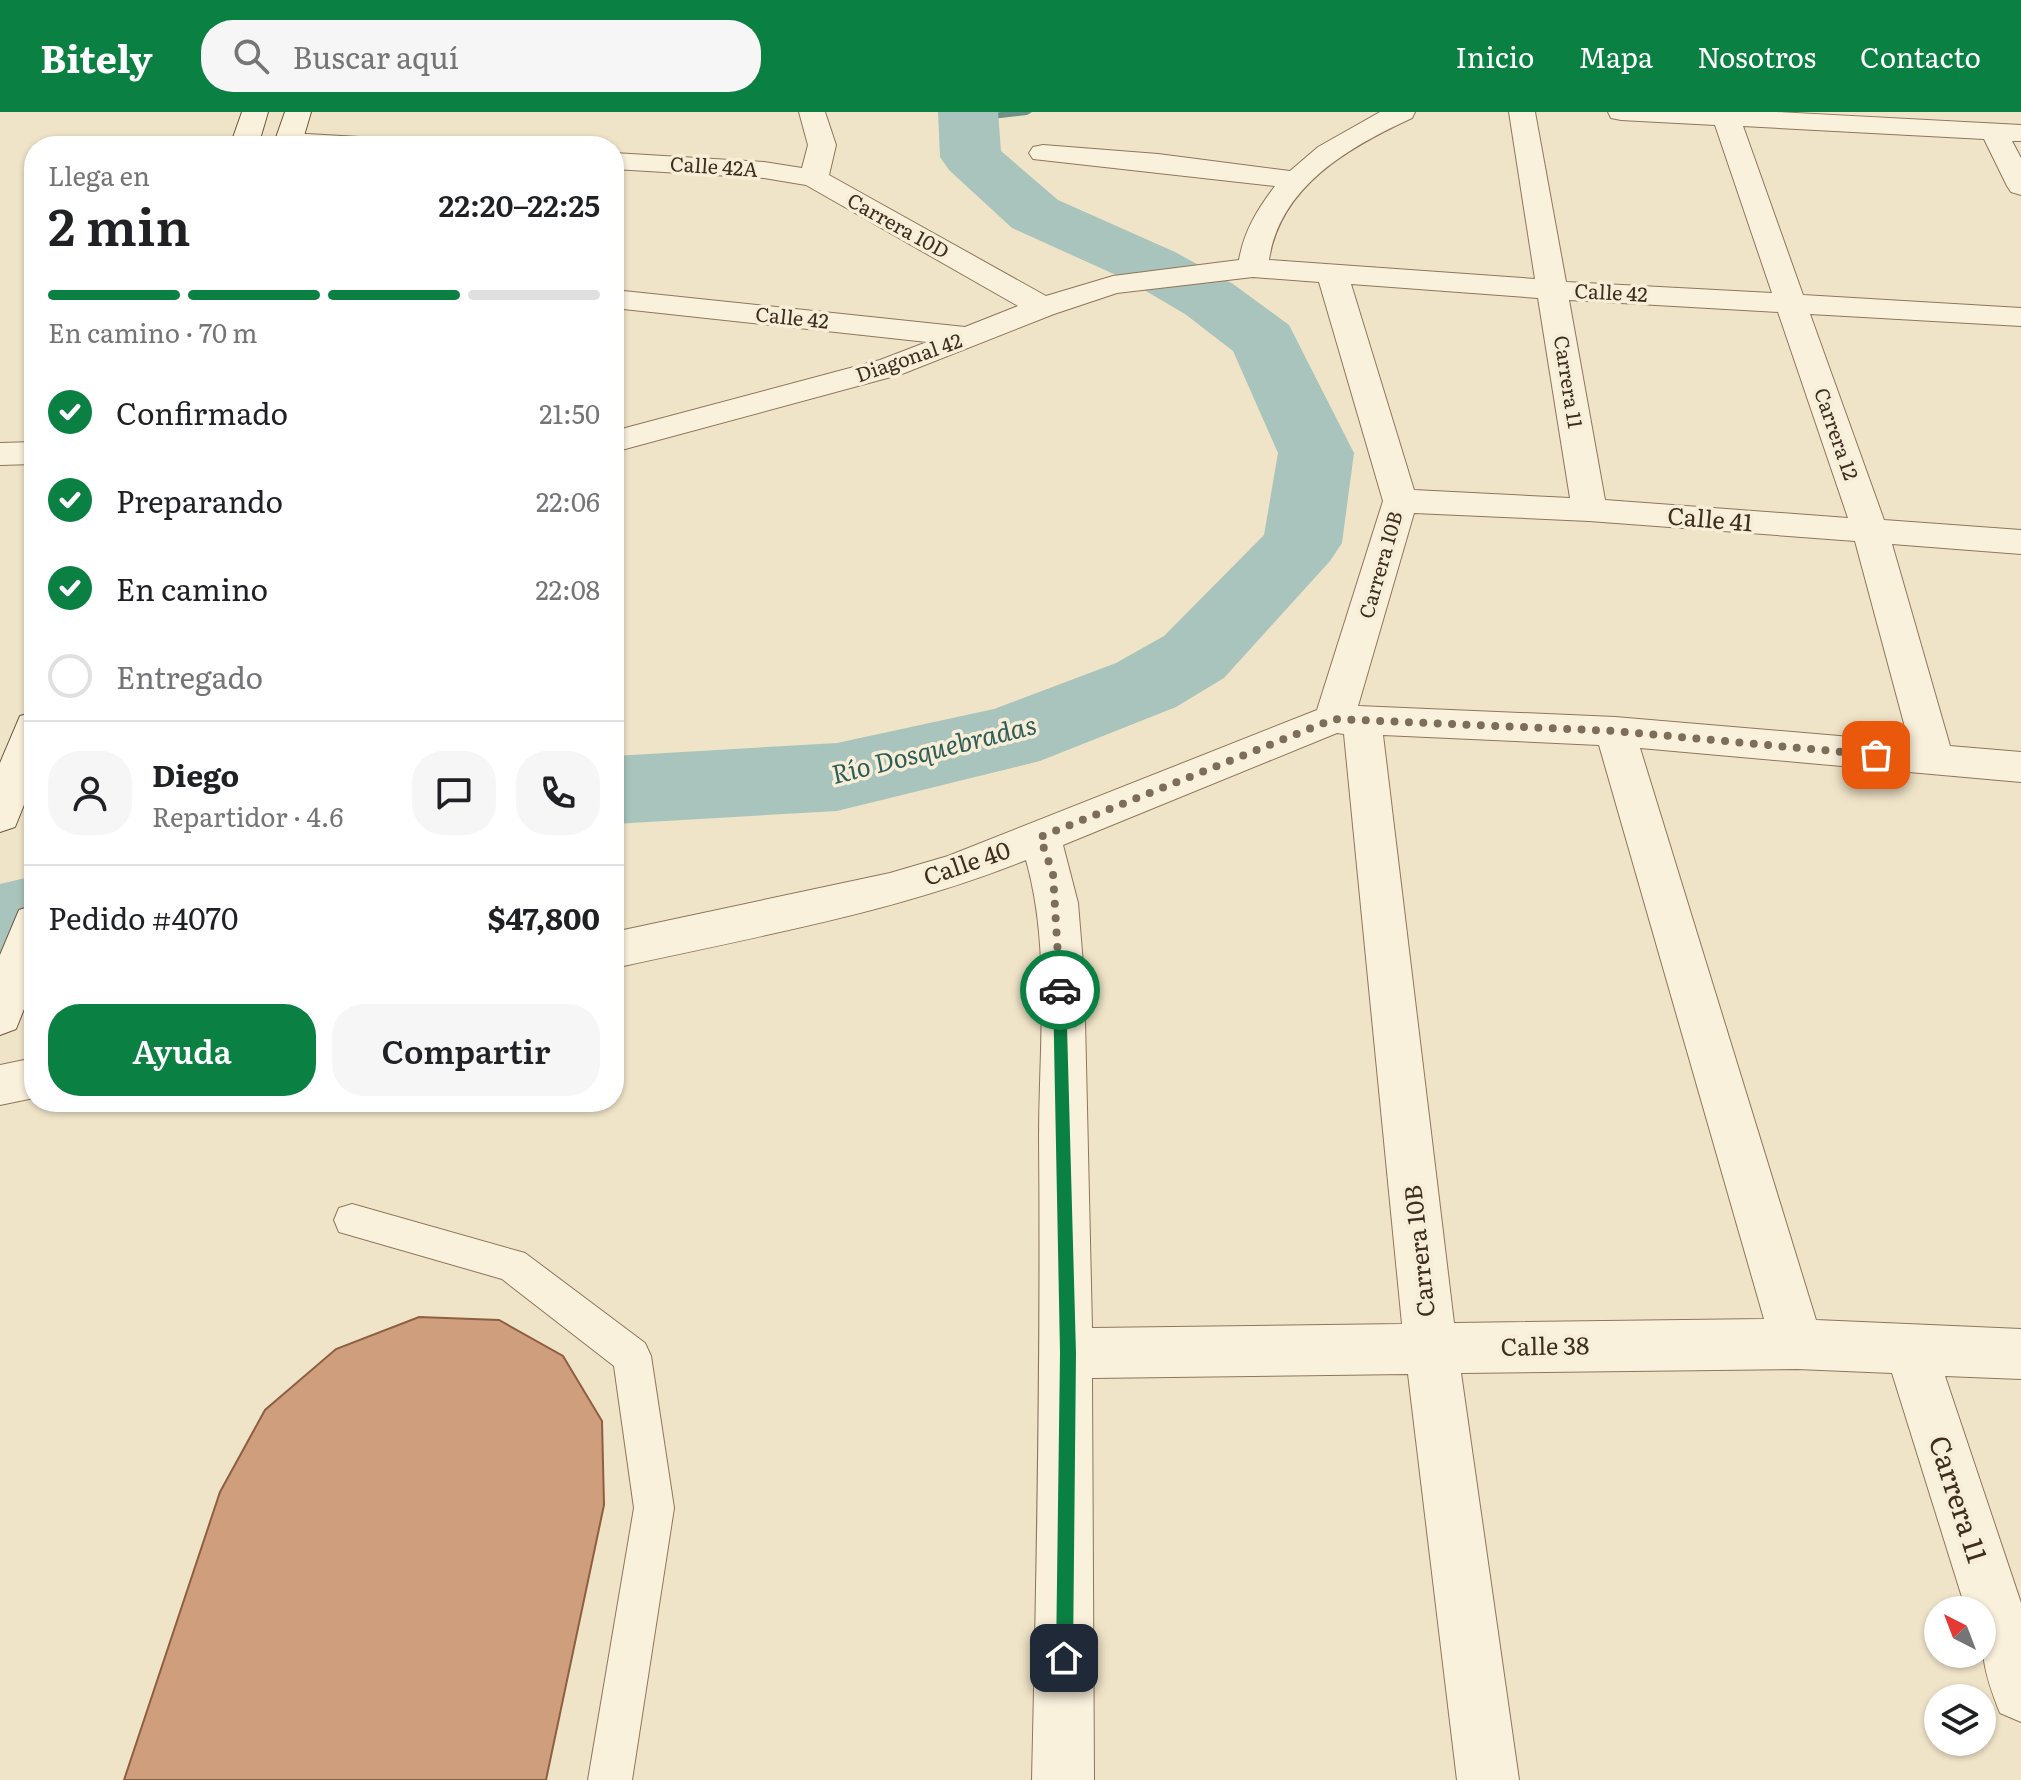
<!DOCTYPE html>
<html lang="es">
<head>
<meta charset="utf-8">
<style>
	body { margin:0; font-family:Literata,serif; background:#f6f6f6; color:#202124; height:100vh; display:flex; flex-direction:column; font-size:30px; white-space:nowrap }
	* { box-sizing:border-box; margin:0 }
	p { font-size:26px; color:#757577 }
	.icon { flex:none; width:44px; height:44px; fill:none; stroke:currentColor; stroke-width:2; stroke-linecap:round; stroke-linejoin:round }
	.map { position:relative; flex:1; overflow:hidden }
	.details { position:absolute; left:24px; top:24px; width:600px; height:976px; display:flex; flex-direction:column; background:#fff; border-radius:32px; box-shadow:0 2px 6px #0004 }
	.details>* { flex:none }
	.needle { width:52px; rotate:318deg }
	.controls { position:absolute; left:1924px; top:1484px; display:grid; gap:16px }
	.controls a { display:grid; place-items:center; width:72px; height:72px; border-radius:50%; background:#fff; box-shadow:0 2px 6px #0004; font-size:40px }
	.pin { position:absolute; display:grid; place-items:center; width:68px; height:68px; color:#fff; margin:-34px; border-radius:16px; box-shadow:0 4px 12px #0006 }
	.courier { position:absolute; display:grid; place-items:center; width:80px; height:80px; margin:-40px; border:6px solid #0b8043; border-radius:50%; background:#fff; color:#222; box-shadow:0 2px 10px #0007 }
	.summary em { font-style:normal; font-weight:600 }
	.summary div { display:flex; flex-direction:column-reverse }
	.summary { display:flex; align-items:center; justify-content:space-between; height:136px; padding:0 24px }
	h1 { font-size:52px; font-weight:600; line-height:60px }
	.bar { display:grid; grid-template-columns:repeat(4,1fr); gap:12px 8px; align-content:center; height:96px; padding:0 24px }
	.bar i { height:10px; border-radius:6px; background:#e0e0e0 }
	.bar .on { background:#0b8043 }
	.bar p { grid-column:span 4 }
	.line { display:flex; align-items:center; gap:20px; padding:0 24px; border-top:2px solid #e0e0e0 }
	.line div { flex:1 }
	.round { display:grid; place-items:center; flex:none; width:84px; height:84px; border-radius:32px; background:#f6f6f6 }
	ol { padding:0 24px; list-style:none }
	li { display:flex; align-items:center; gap:24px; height:88px }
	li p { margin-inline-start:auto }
	li .icon { padding:8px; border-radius:50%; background:#0b8043; color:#fff; stroke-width:4 }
	li:last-child { color:#757577 }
	li i { width:44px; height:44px; border:4px solid #e0e0e0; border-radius:50% }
	.button { display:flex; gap:16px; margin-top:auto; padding:16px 24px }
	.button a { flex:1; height:92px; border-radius:32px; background:#0b8043; color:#fff; font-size:32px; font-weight:600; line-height:92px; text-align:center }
	.button a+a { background:#f6f6f6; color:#202124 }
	header { display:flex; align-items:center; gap:48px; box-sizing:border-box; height:112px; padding:0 40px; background:#0b8043; color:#fff }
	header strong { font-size:38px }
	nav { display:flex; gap:44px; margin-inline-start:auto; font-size:28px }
	.search { width:560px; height:72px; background:#f6f6f6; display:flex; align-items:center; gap:20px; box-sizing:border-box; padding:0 28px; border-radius:32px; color:#757577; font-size:30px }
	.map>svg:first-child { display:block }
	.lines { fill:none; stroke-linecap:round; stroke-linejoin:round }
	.stream { fill:#6f938a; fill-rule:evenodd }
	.river { fill:#a9c4bc; fill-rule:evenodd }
	.building { fill:#cf9f7d; stroke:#8d5f41; stroke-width:2 }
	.lane-casing { stroke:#8d765c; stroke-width:2 }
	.street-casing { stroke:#8d765c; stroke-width:2 }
	.secondary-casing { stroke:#6f573f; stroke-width:2 }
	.lane { fill:#faf1dc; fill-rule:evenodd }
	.street { fill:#faf1dc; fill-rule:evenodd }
	.secondary { fill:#faf1dc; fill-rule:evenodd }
	.route { fill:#0b8043 }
	.done { stroke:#7c6e5b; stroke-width:8; stroke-dasharray:0 14.4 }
	.labels { text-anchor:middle; stroke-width:7; stroke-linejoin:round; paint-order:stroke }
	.far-street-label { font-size:20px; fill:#3d2e20; stroke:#f7eed8 }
	.street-label { font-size:24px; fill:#3d2e20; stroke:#f7eed8 }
	.water-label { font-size:26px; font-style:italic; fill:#2f5d5a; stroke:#f7eed8 }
	.near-street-label { font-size:28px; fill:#3d2e20; stroke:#f7eed8 }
</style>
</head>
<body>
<header>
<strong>Bitely</strong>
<div class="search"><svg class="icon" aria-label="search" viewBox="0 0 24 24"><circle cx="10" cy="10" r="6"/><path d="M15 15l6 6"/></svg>Buscar aquí</div>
<nav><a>Inicio</a><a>Mapa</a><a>Nosotros</a><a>Contacto</a></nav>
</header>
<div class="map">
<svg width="2021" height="1668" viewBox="0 0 2021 1668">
	<rect width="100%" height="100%" fill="#f0e4c8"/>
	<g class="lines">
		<path class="stream" d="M1001,0H1032L1027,3L966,10L961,7L966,4Z"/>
		<path class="river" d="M938,0H998L1001,39L1058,88L1175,140L1233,172L1289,213L1354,341L1342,431L1330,449L1224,566L1176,595L1040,649L837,699L614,712V644L837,631L994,597L1116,551L1164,524L1264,423L1278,341L1233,239L1185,202L1127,168L1012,116L949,58L940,45Z
			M34,764V842L0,850V772Z"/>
	</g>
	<path class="building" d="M419,1205L499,1208L563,1244L602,1309L604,1393L546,1668H124L220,1380L265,1298L336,1237Z"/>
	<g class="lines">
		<g class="lane-casing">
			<path id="lane" d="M352,1092L525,1141L645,1231L651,1244L674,1396L632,1668H588L634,1396L614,1254L502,1167L339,1120L334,1108L339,1096Z"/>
		</g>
		<g class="street-casing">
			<path id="street" d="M799,0H825L836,33L829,63L1046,184L1113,164L1239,148C1244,119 1257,98 1275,74L1033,47L1029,41L1033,35L1043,33L1158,42L1290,59L1318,35L1380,0H1415L1412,6C1349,35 1280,74 1269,148L1535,167L1509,0H1535L1566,170L1772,181L1715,13L1621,8L1611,6L1608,0H1776L2021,13V29H2012L2021,46V83L2011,80L2007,74L1984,27L1743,14L1803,183L2021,196V214L1810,202L1884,408L2021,418V442L1892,432L1950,634L2021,640V670L1640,636L1816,1208L2021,1217V1267L1945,1264L2021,1491V1610L2000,1601C1982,1556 1982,1544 1982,1498H1966L1892,1261L1797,1257L1461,1261L1519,1668H1457L1408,1262L1092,1266L1094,1668H1032C1037,1454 1041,1240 1039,1025C1039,935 1051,836 1026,748C894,801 753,825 614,856V820L890,761L948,744L1317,598L1383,389L1319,170L1253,165L1117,181L1054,202L902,262L614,340V319L880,248L927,230L614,196V178L965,215L1018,194L806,73L764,66L614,57V41L764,50L802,56L808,33ZM1351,172L1538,186L1570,386L1414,378ZM1569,188L1778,200L1848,406L1605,388ZM1414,401L1589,409L1855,429L1909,630L1615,605L1358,594ZM1337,621L1344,622L1402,1212L1092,1216L1084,864L1078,791L1063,733ZM1383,623L1599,633L1764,1207L1454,1211Z
				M289,21L377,26L387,28L391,34H279L275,29L279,23Z
				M34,330V352L0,353V331Z
				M34,946V986L0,993V953Z"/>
		</g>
		<g class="secondary-casing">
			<path id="secondary" d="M242,0H268L258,34H230Z
				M285,0H311L301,34H273Z
				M34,600V668L15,715L0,720V651L20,604Z
				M34,793V872L16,917L0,923V843L19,798Z"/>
		</g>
		<use href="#lane" class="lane"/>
		<use href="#street" class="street"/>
		<use href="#secondary" class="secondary"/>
	</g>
	<path class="route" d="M1060,873L1066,878L1076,1241L1073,1546L1064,1555L1056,1546L1060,1241L1053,878Z"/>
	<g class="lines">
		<path class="done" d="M1060,878L1053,762L1040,725L1334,607L1615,619L1876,643"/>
	</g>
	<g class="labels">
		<g class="far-street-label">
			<text transform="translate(714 55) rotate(4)" y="7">Calle 42A</text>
			<text transform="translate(898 114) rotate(29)" y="7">Carrera 10D</text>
			<text transform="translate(1611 181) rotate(3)" y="7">Calle 42</text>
			<text transform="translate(792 206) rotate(6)" y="7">Calle 42</text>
			<text transform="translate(909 246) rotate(-19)" y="7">Diagonal 42</text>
			<text transform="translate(1568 270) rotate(81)" y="7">Carrera 11</text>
			<text transform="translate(1836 322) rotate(71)" y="7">Carrera 12</text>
			<text transform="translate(1381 453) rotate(-74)" y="7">Carrera 10B</text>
		</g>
		<g class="street-label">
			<text transform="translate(1710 408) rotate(5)" y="8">Calle 41</text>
			<text transform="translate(967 752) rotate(-19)" y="8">Calle 40</text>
			<text transform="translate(1420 1139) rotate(-96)" y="8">Carrera 10B</text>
			<text transform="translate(1545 1235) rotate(-1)" y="8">Calle 38</text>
		</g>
		<g class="water-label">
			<text transform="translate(934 638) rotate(-14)" y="9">Río Dosquebradas</text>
		</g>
		<g class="near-street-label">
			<text transform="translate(1958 1387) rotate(72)" y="10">Carrera 11</text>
		</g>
	</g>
</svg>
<div class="controls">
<a><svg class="needle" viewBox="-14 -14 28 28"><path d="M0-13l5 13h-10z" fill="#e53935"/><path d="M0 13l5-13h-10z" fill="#757577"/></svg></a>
<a><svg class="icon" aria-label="layers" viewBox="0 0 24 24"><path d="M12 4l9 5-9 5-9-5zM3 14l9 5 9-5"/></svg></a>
</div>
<div class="pin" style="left:1876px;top:643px;background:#ea580c"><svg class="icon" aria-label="bag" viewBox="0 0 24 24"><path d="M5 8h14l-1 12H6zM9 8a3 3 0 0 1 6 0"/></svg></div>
<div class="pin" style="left:1064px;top:1546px;background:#1f2937"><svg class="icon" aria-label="home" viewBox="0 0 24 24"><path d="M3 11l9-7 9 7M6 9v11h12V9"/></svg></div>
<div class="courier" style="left:1060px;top:878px"><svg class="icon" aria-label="car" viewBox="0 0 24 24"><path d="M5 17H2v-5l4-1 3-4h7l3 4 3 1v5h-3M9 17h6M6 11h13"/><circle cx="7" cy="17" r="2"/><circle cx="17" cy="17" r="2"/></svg></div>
<section class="details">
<div class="summary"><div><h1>2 min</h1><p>Llega en</p></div><em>22:20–22:25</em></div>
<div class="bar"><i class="on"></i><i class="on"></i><i class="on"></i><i></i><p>En camino · 70 m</p></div>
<ol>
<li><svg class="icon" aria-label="check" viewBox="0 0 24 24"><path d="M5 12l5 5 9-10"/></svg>Confirmado<p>21:50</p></li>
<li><svg class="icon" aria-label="check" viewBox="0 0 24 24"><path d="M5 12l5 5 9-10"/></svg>Preparando<p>22:06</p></li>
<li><svg class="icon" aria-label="check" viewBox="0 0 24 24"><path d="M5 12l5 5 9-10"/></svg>En camino<p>22:08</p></li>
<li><i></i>Entregado</li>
</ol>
<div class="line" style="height:144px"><a class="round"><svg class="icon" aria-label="person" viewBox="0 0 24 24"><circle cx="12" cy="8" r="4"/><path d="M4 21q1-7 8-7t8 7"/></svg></a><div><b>Diego</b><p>Repartidor · 4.6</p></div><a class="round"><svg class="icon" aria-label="chat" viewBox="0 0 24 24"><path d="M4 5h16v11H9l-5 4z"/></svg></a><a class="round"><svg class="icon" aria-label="phone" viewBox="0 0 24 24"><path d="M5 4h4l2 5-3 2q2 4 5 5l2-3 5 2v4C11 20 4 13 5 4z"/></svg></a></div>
<div class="line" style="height:104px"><div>Pedido #4070</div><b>$47,800</b></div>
<div class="button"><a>Ayuda</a><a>Compartir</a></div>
</section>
</div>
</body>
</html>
